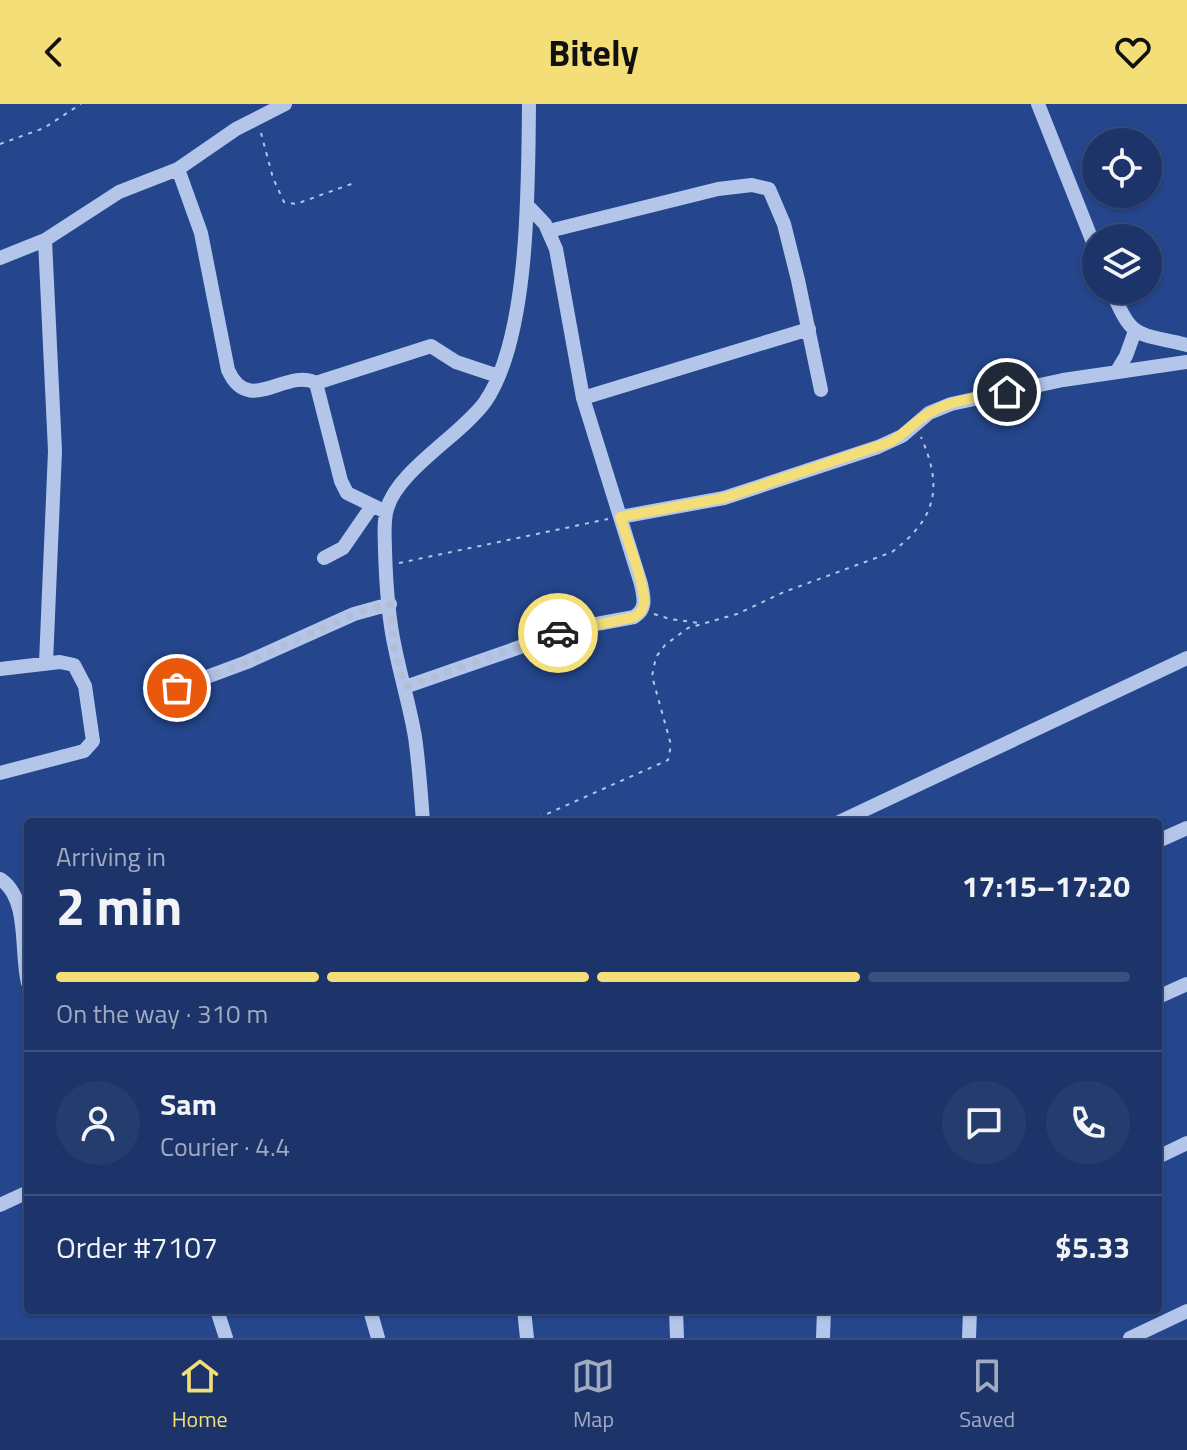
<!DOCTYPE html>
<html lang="en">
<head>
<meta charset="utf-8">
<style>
	body { margin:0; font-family:"Titillium Web",sans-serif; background:#253c6f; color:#f1f3f6; height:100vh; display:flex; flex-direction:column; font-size:30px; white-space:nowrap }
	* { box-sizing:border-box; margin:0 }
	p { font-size:26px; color:#a0aac0 }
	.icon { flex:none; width:44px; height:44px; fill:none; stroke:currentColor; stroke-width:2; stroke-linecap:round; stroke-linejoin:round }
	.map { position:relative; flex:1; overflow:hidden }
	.details { position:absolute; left:24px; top:714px; width:1138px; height:496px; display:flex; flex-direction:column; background:#1c3469; border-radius:8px; box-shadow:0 2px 6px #0004,0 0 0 2px #3a4f7d }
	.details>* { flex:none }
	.tools { position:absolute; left:1082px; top:24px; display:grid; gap:16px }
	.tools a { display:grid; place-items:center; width:80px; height:80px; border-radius:50%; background:#1c3469; box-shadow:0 2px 6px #0004,0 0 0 2px #3a4f7d; font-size:40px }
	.pin { position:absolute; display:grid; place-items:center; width:68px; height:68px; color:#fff; margin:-34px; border:4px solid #fff; border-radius:50%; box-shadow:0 2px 8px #0007 }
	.courier { position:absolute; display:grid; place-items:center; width:80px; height:80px; margin:-40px; border:6px solid #f4de77; border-radius:50%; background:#fff; color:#222; box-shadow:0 2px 10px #0007 }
	.headline em { font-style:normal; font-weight:700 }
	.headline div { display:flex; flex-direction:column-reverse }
	.headline { display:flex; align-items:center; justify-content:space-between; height:136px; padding:0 32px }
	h1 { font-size:52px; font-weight:700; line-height:60px }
	.bar { display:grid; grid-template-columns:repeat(4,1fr); gap:12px 8px; align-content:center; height:96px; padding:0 32px }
	.bar i { height:10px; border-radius:6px; background:#3a4f7d }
	.bar .active { background:#f4de77 }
	.bar p { grid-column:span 4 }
	.line { display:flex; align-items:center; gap:20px; padding:0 32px; border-top:2px solid #3a4f7d }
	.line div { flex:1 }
	.round { display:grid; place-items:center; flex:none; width:84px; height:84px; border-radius:42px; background:#253c6f }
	header { display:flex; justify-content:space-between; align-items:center; height:104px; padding:0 32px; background:#f4de77; color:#111; font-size:36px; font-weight:700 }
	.tabs { display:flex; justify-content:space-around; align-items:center; height:112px; border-top:2px solid #3a4f7d; background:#1c3469; font-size:22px; color:#a0aac0 }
	.tabs a { display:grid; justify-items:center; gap:4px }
	.tabs .active { color:#f4de77 }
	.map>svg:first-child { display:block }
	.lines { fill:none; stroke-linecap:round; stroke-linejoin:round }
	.path { stroke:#b3c6ea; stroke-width:2; stroke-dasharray:4 6; stroke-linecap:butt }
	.minor { stroke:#b3c6ea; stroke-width:14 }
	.done { stroke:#b3bed7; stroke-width:8; stroke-dasharray:0 14.4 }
	.route { stroke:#f4de77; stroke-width:10 }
</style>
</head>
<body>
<header><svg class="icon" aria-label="back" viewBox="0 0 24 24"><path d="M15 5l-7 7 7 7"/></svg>Bitely<svg class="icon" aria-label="heart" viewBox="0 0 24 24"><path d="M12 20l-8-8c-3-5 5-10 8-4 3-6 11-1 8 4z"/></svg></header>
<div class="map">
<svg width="1187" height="1234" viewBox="0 0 1187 1234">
	<rect width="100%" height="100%" fill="#25468c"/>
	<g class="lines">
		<path class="path" d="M261,29L273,74L284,98L296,100L354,79
			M0,40L44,24L81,0
			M399,459L608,415
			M654,510L670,515L699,519
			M529,718L668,656L671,641L652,572L656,553L665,541L688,524L737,510L784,488L892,448C937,414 943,383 921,333"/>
		<path class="minor" d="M1038,0L1096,146
			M178,65L201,129L228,266C249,313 286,263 316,279L341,377L347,389L386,408
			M549,127L718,85L752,81L769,85L784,120L798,176L821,286
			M45,136L55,347L46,559
			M0,154L45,136L119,88L178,65L236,25L285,0
			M1112,186C1131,237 1139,229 1187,241
			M1117,267L1126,252L1135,227
			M316,279L431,242L456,258L498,272
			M583,294L809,225
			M620,413L724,394L878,343L902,332L929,309L951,300L1063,276L1187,258
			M324,454L343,444L372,402
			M0,565L60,558L74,561L85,582L93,637L84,647L0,669
			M405,583L575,524L634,513C647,505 644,494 641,480L583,294L556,145L545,120L528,102
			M153,593L247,558L354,510L390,500
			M423,718C421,690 419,661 415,633C410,603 401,574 395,544C388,513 386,479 385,447C385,433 383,418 387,405C397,367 461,331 485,298C530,233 528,79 529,0
			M839,718L1187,554
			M1158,737L1187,724
			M0,775C30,794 20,848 28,879
			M1158,893L1187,880
			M1158,1053L1187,1039
			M0,1101L28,1088
			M217,1206L226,1234
			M370,1206L378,1234
			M524,1206L527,1234
			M676,1206L677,1234
			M823,1234L824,1206
			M969,1234L970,1206
			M1130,1234L1187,1207"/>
	</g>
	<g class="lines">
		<path class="done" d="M177,584L247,558L354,510L390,500L394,542L405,583L558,529"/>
		<path class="route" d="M558,529L634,513C640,510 643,506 644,499C645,479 626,433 620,413L724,394L890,338C905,330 916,316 931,308C953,295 983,293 1007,288"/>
	</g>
</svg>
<div class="tools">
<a><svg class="icon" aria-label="locate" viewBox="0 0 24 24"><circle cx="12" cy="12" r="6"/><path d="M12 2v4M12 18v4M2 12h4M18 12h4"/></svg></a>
<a><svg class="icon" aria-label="layers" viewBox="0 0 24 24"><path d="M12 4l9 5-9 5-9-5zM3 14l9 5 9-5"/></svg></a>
</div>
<div class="pin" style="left:177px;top:584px;background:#ea580c"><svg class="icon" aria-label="bag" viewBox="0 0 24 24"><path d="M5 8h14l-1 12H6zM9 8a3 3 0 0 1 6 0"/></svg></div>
<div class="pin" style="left:1007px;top:288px;background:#1f2937"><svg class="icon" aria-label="home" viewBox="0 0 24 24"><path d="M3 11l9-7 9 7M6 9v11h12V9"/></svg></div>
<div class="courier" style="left:558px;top:529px"><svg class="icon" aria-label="car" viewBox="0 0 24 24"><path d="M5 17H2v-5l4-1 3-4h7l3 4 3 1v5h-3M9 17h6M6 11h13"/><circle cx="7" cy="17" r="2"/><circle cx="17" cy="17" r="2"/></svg></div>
<section class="details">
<div class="headline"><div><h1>2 min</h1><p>Arriving in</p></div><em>17:15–17:20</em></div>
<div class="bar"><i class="active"></i><i class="active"></i><i class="active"></i><i></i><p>On the way · 310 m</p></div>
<div class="line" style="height:144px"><a class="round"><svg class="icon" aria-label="person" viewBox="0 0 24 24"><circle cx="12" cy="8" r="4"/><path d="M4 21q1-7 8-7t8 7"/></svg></a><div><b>Sam</b><p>Courier · 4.4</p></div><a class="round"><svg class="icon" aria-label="chat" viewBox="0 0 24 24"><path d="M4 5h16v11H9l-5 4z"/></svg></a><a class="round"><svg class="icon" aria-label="phone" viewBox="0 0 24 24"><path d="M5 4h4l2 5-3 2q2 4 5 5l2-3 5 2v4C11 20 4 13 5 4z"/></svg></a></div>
<div class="line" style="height:104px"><div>Order #7107</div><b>$5.33</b></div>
</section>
</div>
<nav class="tabs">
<a class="active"><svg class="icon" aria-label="home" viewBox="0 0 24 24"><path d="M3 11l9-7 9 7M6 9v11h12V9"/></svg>Home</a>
<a><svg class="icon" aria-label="map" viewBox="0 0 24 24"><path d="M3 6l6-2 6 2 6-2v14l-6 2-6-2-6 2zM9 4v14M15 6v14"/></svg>Map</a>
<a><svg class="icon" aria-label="saved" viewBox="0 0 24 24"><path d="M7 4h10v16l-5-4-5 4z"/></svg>Saved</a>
</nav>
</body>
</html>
